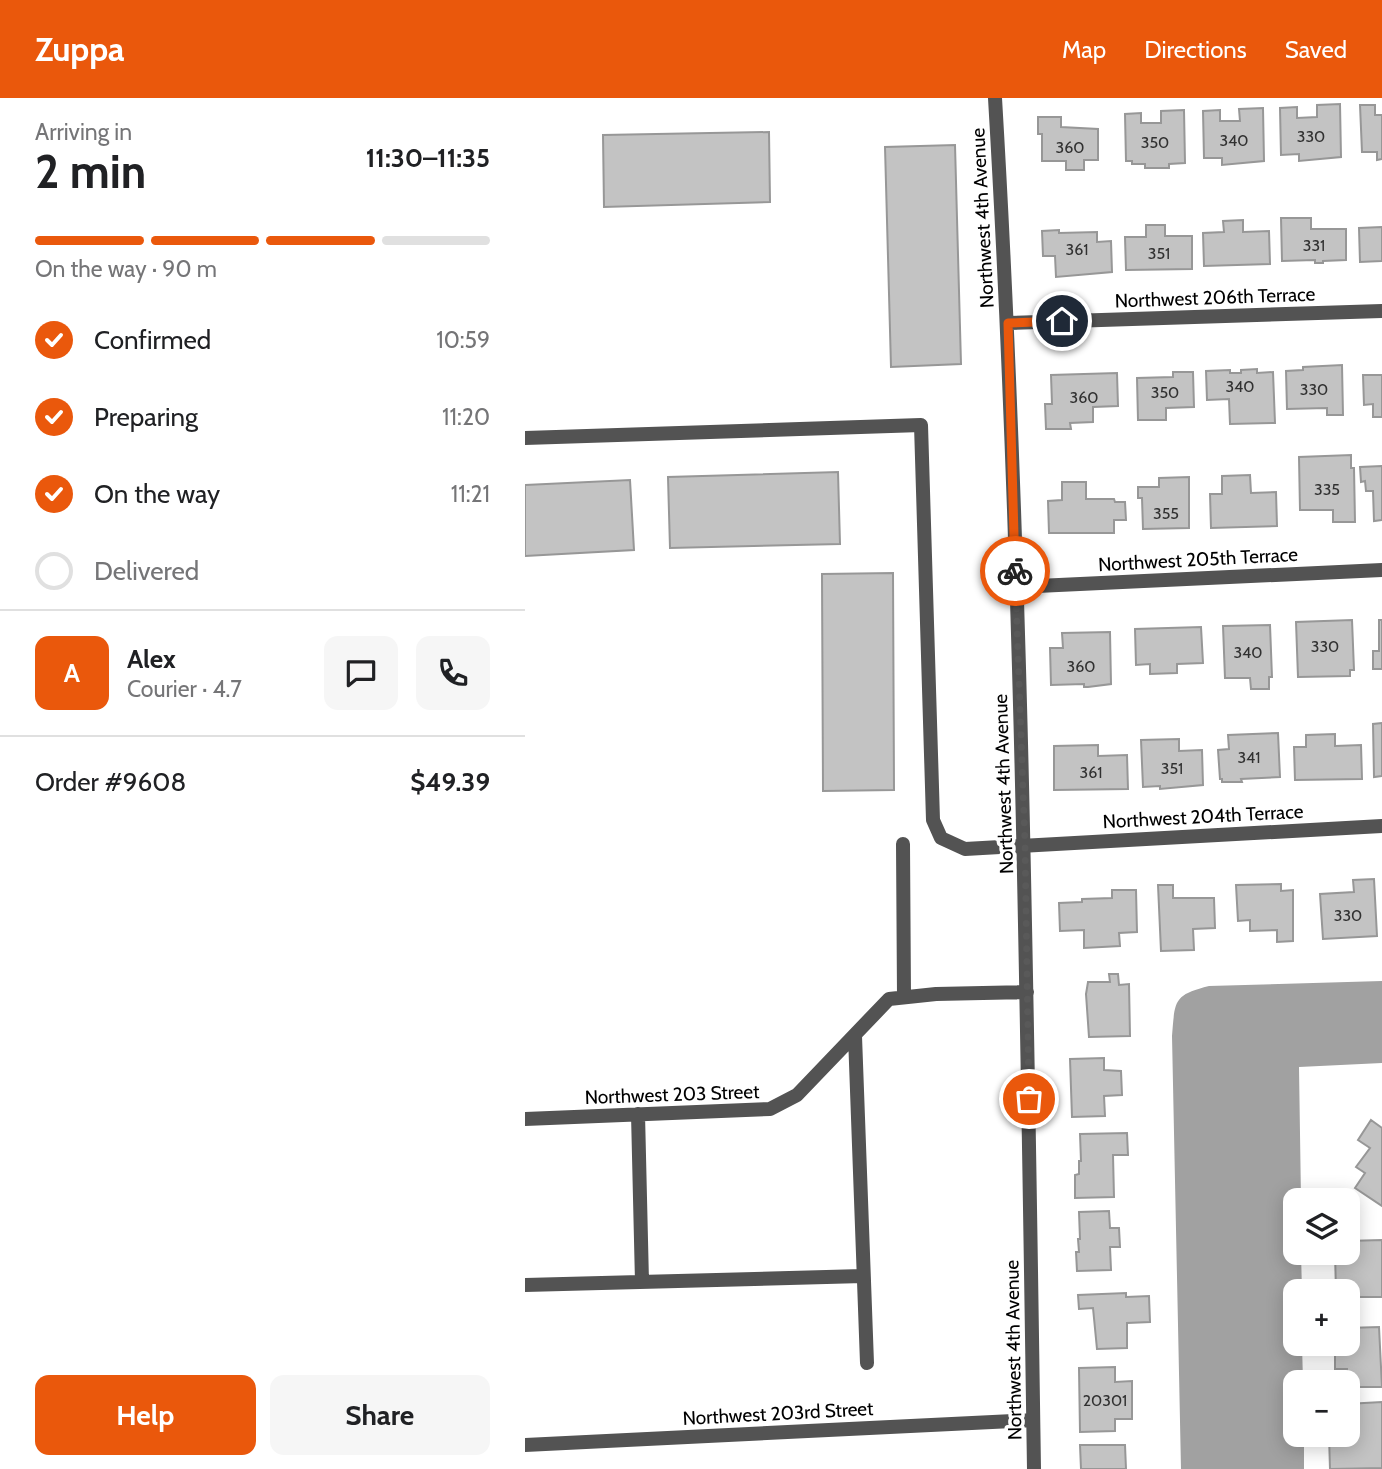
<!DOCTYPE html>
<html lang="en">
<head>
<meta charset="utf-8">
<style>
	body { margin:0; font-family:Cabin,sans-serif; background:#f6f6f6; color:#202124; height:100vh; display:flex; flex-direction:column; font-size:26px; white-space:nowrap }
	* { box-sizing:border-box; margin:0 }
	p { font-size:23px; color:#757577 }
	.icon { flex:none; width:38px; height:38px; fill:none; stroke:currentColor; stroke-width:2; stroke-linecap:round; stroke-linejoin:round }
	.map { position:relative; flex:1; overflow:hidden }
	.sheet { display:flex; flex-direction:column; background:#fff; width:525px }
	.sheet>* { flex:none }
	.fabs { position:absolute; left:758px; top:1090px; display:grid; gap:14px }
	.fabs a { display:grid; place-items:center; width:77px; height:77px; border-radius:14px; background:#fff; box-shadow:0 4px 18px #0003; font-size:35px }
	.pin { position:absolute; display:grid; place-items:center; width:60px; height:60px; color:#fff; margin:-30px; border:4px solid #fff; border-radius:50%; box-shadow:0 2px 7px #0007 }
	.courier { position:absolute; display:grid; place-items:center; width:70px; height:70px; margin:-35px; border:5px solid #ea580c; border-radius:50%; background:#fff; color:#222; box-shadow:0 2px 9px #0007 }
	.summary em { font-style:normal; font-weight:800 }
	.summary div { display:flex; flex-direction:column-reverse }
	.summary { display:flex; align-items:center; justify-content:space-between; height:119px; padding:0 35px }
	h1 { font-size:46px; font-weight:800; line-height:52px }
	.bar { display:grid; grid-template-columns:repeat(4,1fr); gap:10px 7px; align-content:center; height:84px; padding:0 35px }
	.bar i { height:9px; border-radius:5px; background:#e0e0e0 }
	.bar .active { background:#ea580c }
	.bar p { grid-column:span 4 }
	.line { display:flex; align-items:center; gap:18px; padding:0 35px; border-top:2px solid #e0e0e0 }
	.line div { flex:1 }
	.round { display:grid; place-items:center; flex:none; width:74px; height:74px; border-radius:14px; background:#f6f6f6 }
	ol { padding:0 35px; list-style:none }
	li { display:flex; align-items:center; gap:21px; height:77px }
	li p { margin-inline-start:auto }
	li .icon { padding:7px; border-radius:50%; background:#ea580c; color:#fff; stroke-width:4 }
	li:last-child { color:#757577 }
	li i { width:38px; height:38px; border:4px solid #e0e0e0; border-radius:50% }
	.button { display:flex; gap:14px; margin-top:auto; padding:14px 35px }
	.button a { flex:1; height:80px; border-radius:14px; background:#ea580c; color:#fff; font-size:28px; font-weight:800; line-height:80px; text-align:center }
	.button a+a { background:#f6f6f6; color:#202124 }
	header { display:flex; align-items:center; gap:42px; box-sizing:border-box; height:98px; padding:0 35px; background:#ea580c; color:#fff }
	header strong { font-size:33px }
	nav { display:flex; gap:38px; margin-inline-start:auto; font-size:24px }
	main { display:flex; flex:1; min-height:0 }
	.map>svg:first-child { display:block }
	.water { fill:#a1a1a1 }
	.building { fill:#c3c3c3; stroke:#979797; stroke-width:2 }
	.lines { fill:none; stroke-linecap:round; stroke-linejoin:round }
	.minor { stroke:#535353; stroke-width:14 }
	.done { stroke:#595959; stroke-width:7; stroke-dasharray:0 12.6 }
	.route { stroke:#ea580c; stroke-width:9 }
	.labels { text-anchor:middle; stroke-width:7; stroke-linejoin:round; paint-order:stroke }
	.number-label { font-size:16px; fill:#313131 }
	.street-label { font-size:19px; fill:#000; stroke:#fff }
</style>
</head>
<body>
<header>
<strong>Zuppa</strong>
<nav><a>Map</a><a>Directions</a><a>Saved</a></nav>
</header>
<main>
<section class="sheet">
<div class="summary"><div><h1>2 min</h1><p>Arriving in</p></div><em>11:30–11:35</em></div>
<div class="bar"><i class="active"></i><i class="active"></i><i class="active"></i><i></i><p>On the way · 90 m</p></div>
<ol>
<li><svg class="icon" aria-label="check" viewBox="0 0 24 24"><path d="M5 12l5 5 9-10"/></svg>Confirmed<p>10:59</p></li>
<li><svg class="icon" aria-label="check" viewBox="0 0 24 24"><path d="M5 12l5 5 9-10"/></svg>Preparing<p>11:20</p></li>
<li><svg class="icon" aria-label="check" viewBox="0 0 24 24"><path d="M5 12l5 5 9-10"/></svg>On the way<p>11:21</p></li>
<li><i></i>Delivered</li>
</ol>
<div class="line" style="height:126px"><b class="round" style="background:#ea580c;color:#fff">A</b><div><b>Alex</b><p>Courier · 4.7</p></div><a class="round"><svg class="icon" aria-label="chat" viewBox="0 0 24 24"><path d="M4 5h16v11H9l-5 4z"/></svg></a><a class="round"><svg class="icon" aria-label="phone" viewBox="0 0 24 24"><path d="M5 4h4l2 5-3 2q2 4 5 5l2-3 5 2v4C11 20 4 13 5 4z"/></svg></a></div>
<div class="line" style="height:91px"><div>Order #9608</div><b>$49.39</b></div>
<div class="button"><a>Help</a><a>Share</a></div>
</section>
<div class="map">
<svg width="857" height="1371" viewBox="0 0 857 1371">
	<rect width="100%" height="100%" fill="#fff"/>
	<path class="water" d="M857,883V965L774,969L776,1102H770V1155H776L777,1193L770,1194V1246H777L778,1284H770V1337H779V1371H656L647,938C650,903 648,897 684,888Z"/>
	<path class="building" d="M815,6L816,59L774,63V56L756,57L755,10L772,9V20L792,19V7Z
		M835,7H850V17H857V61L852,62V54H837Z
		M738,10L739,63L697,67V60H679L678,13L695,12V23H715L714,11Z
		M659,12L660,65L644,66V70H620V66H607V63H601L600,16L616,15V25H636V13Z
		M513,19H536V29L573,31V62H559V72H541V63H517V36H513Z
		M244,34L245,104L79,109L78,37Z
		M430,47L436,266L366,269L360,49Z
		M756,120H786V131H821V162L798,163V165H790V162L757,163Z
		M718,122V134L744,133L745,166L679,168L678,135L699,134L698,123Z
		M621,127H640V138H667V171L601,172L600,139H621Z
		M857,129V163L835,164L834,130Z
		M534,132V135L572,134V144L586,143L587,174L531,179L530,158H518L517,133Z
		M817,267L818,317H802V310L762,311L761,273L778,272V269Z
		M732,271V275L748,274L750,325L705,326L704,301L682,302L681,273L705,272V275H716V272Z
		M648,274H668L669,309L641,310V322H613L612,280L648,279Z
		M592,275L593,308L568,309V324L545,325L546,331H521L520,306H527L526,277Z
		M838,277H857V319H848V306L839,307Z
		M826,357V370H829L830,424H808V412H775L774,359Z
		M857,368V422L849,423L848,393H841L840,383L836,384L835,369Z
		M313,374L315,446L145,450L143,379Z
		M725,377L726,395L751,394L752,428L686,430L685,396H697V378Z
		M664,379V430L618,431L617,400H613V389H634V380Z
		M105,382L109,452L0,458V387Z
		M537,384H561V401H589L590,404H600L601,422H589V435H524L523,403L537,402Z
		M368,475L369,692L298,693L297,476Z
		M827,522L829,572H825V578L773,579L771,524Z
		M854,522H857V571H848V553H854Z
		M745,527L747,579H744V591H726L725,580H700L698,528Z
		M676,529L678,565L652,566V575L625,576V566L611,567L610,531Z
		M585,534L586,586L563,589H559V586L526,587L525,550H538L537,535Z
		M857,625V678L849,679L848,626Z
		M753,635L755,679L716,681L717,684H697V681H695L693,652L704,651L703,637Z
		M810,636V648L836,647L837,681L770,682L769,649H781V637Z
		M654,641V653L677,652L678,687L635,691V688L618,689L616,642Z
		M573,647V658L602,657L603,691L529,692V648Z
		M849,781L852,838L798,841L795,796L829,794L828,782Z
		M756,786V793L768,792V843L752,844V832L725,833V822L713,823L711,787Z
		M633,787H648V800H689L690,830L668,831L669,852L636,853Z
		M587,792H611L612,834L594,835L595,848L559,850V832L535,833L534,805L557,804V801L587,800Z
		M584,876H593L594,887L604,886L605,938L564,939L561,896L563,884H585Z
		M579,960V972L596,973L597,997L579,998L580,1018L547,1019L545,961Z
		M846,1022L857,1030V1108L830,1090L840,1075L831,1069L845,1050L833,1042Z
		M602,1035L603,1057H588L589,1099L550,1100V1077L554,1076V1063H556L555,1036Z
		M584,1113L585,1130H594L595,1149H585L586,1172L552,1173L551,1154H554L553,1141H555L554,1114Z
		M857,1142V1199H822V1194H811L810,1155H822V1143Z
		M601,1195V1199L624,1198L625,1224L602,1225V1250L572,1251L568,1210L554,1211L553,1197Z
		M854,1229L857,1289H822V1271H810V1246H822V1230Z
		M590,1269V1284L607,1283V1321H590V1333L555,1334L554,1270Z
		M857,1304V1370L805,1371L804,1337H822V1306Z
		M555,1347H600L601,1371H556Z"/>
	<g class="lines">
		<path class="minor" d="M470,0C497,456 502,914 509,1371
			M483,225L857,213
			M0,340L396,327L408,722L416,740L440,751L857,728
			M490,489L857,472
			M378,746L379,899
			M330,938L342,1265
			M113,1016L117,1184
			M0,1021L245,1011L272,997L364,901L411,896L502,894
			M0,1187L338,1178
			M0,1347L508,1322"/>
	</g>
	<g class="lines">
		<path class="done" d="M490,473L500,746L504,1001"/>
		<path class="route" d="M490,473L483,225L537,223"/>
	</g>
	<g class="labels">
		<g class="number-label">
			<text x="786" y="44">330</text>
			<text x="709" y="48">340</text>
			<text x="630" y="50">350</text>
			<text x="545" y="55">360</text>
			<text x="789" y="153">331</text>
			<text x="552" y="157">361</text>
			<text x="634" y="161">351</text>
			<text x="715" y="294">340</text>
			<text x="789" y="297">330</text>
			<text x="640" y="300">350</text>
			<text x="559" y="305">360</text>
			<text x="802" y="397">335</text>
			<text x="641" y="421">355</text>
			<text x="800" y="554">330</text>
			<text x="723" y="560">340</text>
			<text x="556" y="574">360</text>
			<text x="724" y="665">341</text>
			<text x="647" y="676">351</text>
			<text x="566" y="680">361</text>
			<text x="823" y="823">330</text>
			<text x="580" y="1308">20301</text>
		</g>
		<g class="street-label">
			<text transform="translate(457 120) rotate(-93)" y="7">Northwest 4th Avenue</text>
			<text transform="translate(690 199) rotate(-2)" y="7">Northwest 206th Terrace</text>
			<text transform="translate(673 461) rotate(-3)" y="7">Northwest 205th Terrace</text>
			<text transform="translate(478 686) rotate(-92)" y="7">Northwest 4th Avenue</text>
			<text transform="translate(678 718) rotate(-3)" y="7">Northwest 204th Terrace</text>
			<text transform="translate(147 996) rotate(-2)" y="7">Northwest 203 Street</text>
			<text transform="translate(488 1252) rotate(-91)" y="7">Northwest 4th Avenue</text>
			<text transform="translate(253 1315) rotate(-3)" y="7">Northwest 203rd Street</text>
		</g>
	</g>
</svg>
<div class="fabs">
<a><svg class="icon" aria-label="layers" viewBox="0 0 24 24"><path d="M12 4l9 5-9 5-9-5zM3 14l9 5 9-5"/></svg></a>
<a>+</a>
<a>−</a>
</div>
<div class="pin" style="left:504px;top:1001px;background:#ea580c"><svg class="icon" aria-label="bag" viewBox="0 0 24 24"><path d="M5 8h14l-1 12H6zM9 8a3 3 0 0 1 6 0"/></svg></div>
<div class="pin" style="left:537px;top:223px;background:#1f2937"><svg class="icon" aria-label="home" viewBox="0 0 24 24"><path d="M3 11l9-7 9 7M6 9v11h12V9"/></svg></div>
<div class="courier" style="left:490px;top:473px"><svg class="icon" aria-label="bike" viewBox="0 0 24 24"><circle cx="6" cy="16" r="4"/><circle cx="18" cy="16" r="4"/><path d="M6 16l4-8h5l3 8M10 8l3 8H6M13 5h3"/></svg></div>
</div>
</main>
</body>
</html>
